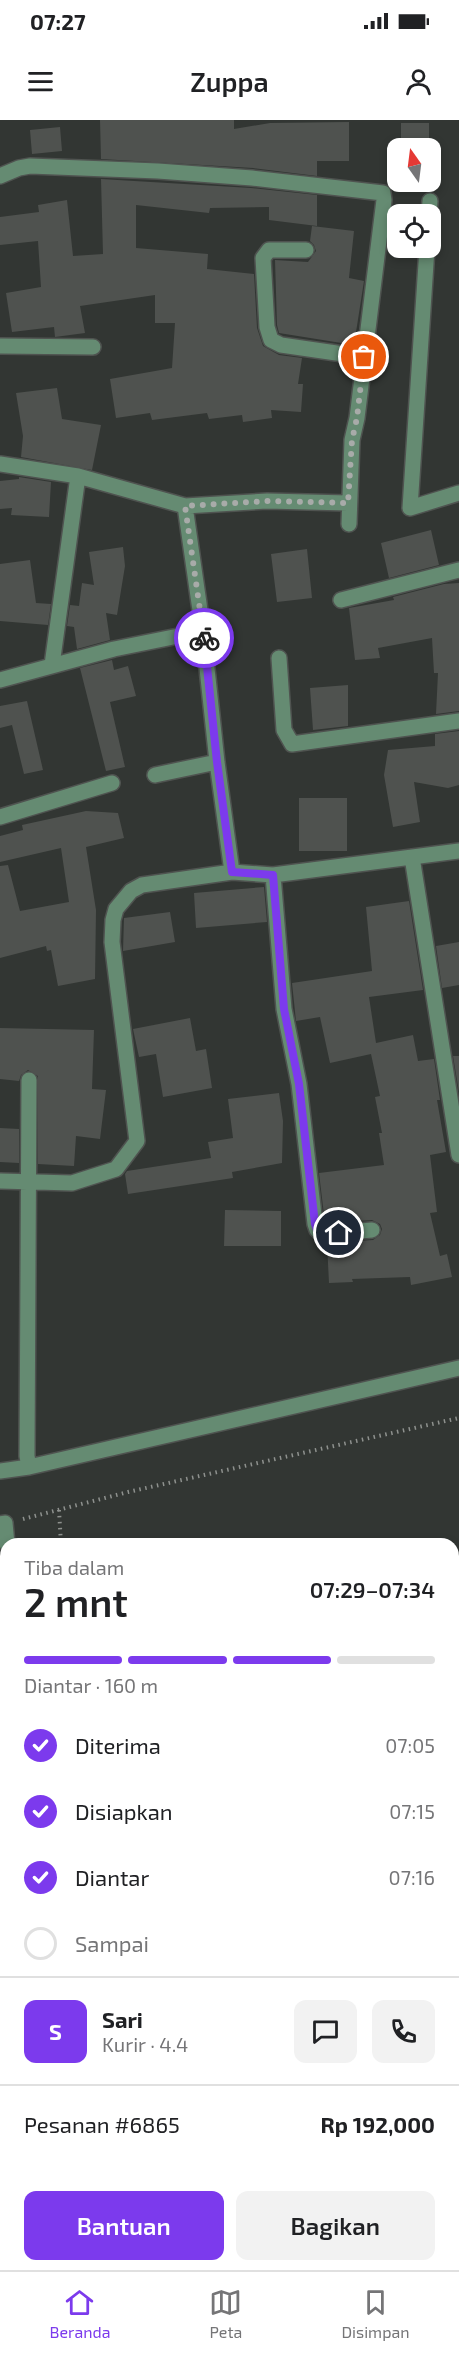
<!DOCTYPE html>
<html lang="id">
<head>
<meta charset="utf-8">
<style>
	body { margin:0; font-family:"Exo 2",sans-serif; background:#f2f2f2; color:#202124; height:100vh; display:flex; flex-direction:column; font-size:22px; white-space:nowrap }
	* { box-sizing:border-box; margin:0 }
	p { font-size:20px; color:#757577 }
	.icon { flex:none; width:33px; height:33px; fill:none; stroke:currentColor; stroke-width:2; stroke-linecap:round; stroke-linejoin:round }
	.map { position:relative; flex:1; overflow:hidden }
	.sheet { position:absolute; left:0px; top:1418px; width:459px; height:734px; display:flex; flex-direction:column; background:#fff; border-radius:18px 18px 0 0; box-shadow:0 3px 9px #0003 }
	.sheet>* { flex:none }
	.needle { width:39px; rotate:346deg }
	.fabs { position:absolute; left:387px; top:18px; display:grid; gap:12px }
	.fabs a { display:grid; place-items:center; width:54px; height:54px; border-radius:12px; background:#fff; box-shadow:0 3px 9px #0003; font-size:30px }
	.pin { position:absolute; display:grid; place-items:center; width:51px; height:51px; color:#fff; margin:-26px; border:3px solid #fff; border-radius:50%; box-shadow:0 2px 6px #0007 }
	.courier { position:absolute; display:grid; place-items:center; width:60px; height:60px; margin:-30px; border:4px solid #7c3aed; border-radius:50%; background:#fff; color:#222; box-shadow:0 2px 8px #0007 }
	.overview em { font-style:normal; font-weight:600 }
	.overview div { display:flex; flex-direction:column-reverse }
	.overview { display:flex; align-items:center; justify-content:space-between; height:102px; padding:0 24px }
	h1 { font-size:39px; font-weight:600; line-height:45px }
	.bar { display:grid; grid-template-columns:repeat(4,1fr); gap:9px 6px; align-content:center; height:72px; padding:0 24px }
	.bar i { height:8px; border-radius:4px; background:#e0e0e0 }
	.bar .active { background:#7c3aed }
	.bar p { grid-column:span 4 }
	.line { display:flex; align-items:center; gap:15px; padding:0 24px; border-top:2px solid #e0e0e0 }
	.line div { flex:1 }
	.round { display:grid; place-items:center; flex:none; width:63px; height:63px; border-radius:12px; background:#f2f2f2 }
	ol { padding:0 24px; list-style:none }
	li { display:flex; align-items:center; gap:18px; height:66px }
	li p { margin-inline-start:auto }
	li .icon { padding:6px; border-radius:50%; background:#7c3aed; color:#fff; stroke-width:4 }
	li:last-child { color:#757577 }
	li i { width:33px; height:33px; border:3px solid #e0e0e0; border-radius:50% }
	.action { display:flex; gap:12px; margin-top:auto; padding:12px 24px }
	.action a { flex:1; height:69px; border-radius:12px; background:#7c3aed; color:#fff; font-size:24px; font-weight:600; line-height:69px; text-align:center }
	.action a+a { background:#f2f2f2; color:#202124 }
	.status { display:flex; justify-content:space-between; align-items:center; height:42px; padding:0 30px; background:#fff; direction:ltr }
	.status svg { height:16px; fill:currentColor }
	header { display:flex; justify-content:space-between; align-items:center; height:78px; padding:0 24px; background:#fff; font-size:27px; font-weight:600 }
	.tab-bar { display:flex; justify-content:space-around; align-items:center; height:84px; border-top:2px solid #e0e0e0; background:#fff; font-size:16px; color:#757577 }
	.tab-bar a { display:grid; justify-items:center; gap:3px }
	.tab-bar .active { color:#7c3aed }
	.map>svg:first-child { display:block }
	.building { fill:#4f524f }
	.lines { fill:none; stroke-linecap:round; stroke-linejoin:round }
	.minor-casing { stroke:#4f5350; stroke-width:18 }
	.path { stroke:#8e918e; stroke-width:4; stroke-dasharray:1.5 4.5; stroke-linecap:butt }
	.minor { stroke:#658b72; stroke-width:15 }
	.done { stroke:#a8aba9; stroke-width:6; stroke-dasharray:0 10.8 }
	.route { stroke:#7c3aed; stroke-width:8 }
</style>
</head>
<body>
<div class="status"><b>07:27</b><svg viewBox="0 0 49 12"><path d="M0 12V9h3v3zM5 12V6h3v6zM10 12V3h3v9zM15 12V0h3v12zM26 1h20v11H26zM47 4h2v5h-2z"/></svg></div>
<header><svg class="icon" aria-label="menu" viewBox="0 0 24 24"><path d="M4 6h16M4 12h16M4 18h16"/></svg>Zuppa<svg class="icon" aria-label="person" viewBox="0 0 24 24"><circle cx="12" cy="8" r="4"/><path d="M4 21q1-7 8-7t8 7"/></svg></header>
<div class="map">
<svg width="459" height="2150" viewBox="0 0 459 2150">
	<rect width="100%" height="100%" fill="#323633"/>
	<path class="building" d="M100,0H234V9L270,3L349,2V41H317V56L253,48L101,39Z
		M401,3H429V28H401Z
		M60,7L62,31L32,34L30,10Z
		M101,59L251,68L317,75V106L269,100V87L210,88L209,93L136,85V128L208,134L207,149L254,154L257,208L263,226L279,235L302,238L298,264H303L301,292L271,290L272,298L243,302L242,295L209,299L207,293L152,300L150,293L116,298L110,259L172,248L175,203H155V175L80,186L85,213L55,217L54,207L12,212L6,173L41,167L38,121L0,125V97L39,92L38,85L67,80L73,136L103,134Z
		M312,106L354,111L349,158L364,161L354,225L279,213L277,205L275,140L308,142L316,131L314,125L310,121Z
		M57,268L62,299L101,305L92,350L21,337L23,316L16,273Z
		M19,357L51,362L49,397L11,395L12,388L0,389V361L19,359Z
		M431,410L439,445L389,458L381,423Z
		M123,427L125,446L117,495L106,493L110,520L77,529L74,507L67,506L70,485L79,486L82,463L94,465L89,432Z
		M307,429L312,478L277,482L271,434Z
		M30,440L36,483L51,484L48,505L0,501V444Z
		M459,463V591L436,594L438,553H434L432,518L378,528L380,538L355,540L349,488L394,480L393,477L444,464Z
		M112,540L114,550L128,546L136,576L110,582L125,647L106,651L80,548Z
		M348,565V606L313,610L310,568Z
		M27,581L43,650L24,654L12,605L0,608V586Z
		M459,611V665L448,668L414,662L420,702L393,707L384,655L388,630L435,626V614Z
		M299,678H347V731H299Z
		M86,691L118,693L124,718L86,727L96,790L95,859L58,866L51,830L47,831L46,826L0,838V746L8,745L20,791L69,782L61,728L0,742V716L23,710L22,705Z
		M264,767L267,802L196,808L194,773Z
		M409,781L423,870L369,877L376,923L413,915L418,941L434,939L440,980H437L446,1032L430,1035L437,1092L430,1093L440,1136L447,1134L452,1157L411,1165L410,1157L352,1159L353,1162L329,1163L327,1123L373,1120L380,1115L382,1109L380,1104L372,1100L325,1103L319,1053L384,1045L379,1013H382L375,977L380,976L371,934L330,943L320,897L296,901L292,863L372,851L366,787Z
		M170,792L175,822L123,831L124,798Z
		M459,822V865L442,868L436,826Z
		M190,898L196,931L206,929L212,968L163,977L156,934L139,937L133,909Z
		M0,908L94,910L92,969L106,970L100,1019L76,1016L74,1046L38,1044V956L28,950L21,955L19,961L0,959Z
		M453,936H459V972Z
		M279,973L283,1001L282,1043L232,1052L233,1058L128,1074L125,1054L127,1051L211,1038L208,1022L233,1018L228,979Z
		M0,1008L19,1009V1043L0,1042Z
		M225,1090L281,1091V1126H224Z"/>
	<g class="lines">
		<g class="minor-casing">
			<path id="minor" d="M0,56L19,48L30,46L158,51L252,58L383,73L384,80L357,298L352,320L349,404
				M429,94L430,81
				M427,128L410,388L459,373
				M306,130H269L263,138L267,207L271,220L281,225L364,237
				M0,226L93,227
				M0,344L78,356L185,386
				M341,480L459,450
				M279,538L284,610L292,624L459,601
				M52,545L78,356
				M0,560L114,529L203,511
				M155,655L217,642
				M0,697L112,663
				M412,737L459,1035
				M232,752L217,642L203,511L185,386L267,381L348,383
				M273,755L284,889L299,964L315,1104L317,1110L323,1114L372,1110
				M29,960L27,1336L29,1347L459,1248
				M0,1061L72,1063L116,1049L137,1021L112,822L113,800L116,789L131,771L142,765L232,752L273,755L459,731
				M0,1351L29,1347
				M0,1404L5,1403L7,1424
				M0,1550L6,1548"/>
		</g>
		<path class="path" d="M59,1390L61,1424
			M23,1399L128,1372L459,1298
			M453,1441L459,1440
			M453,1572L459,1571
			M453,1705L459,1704
			M453,1971L459,1970
			M453,2104L459,2103
			M235,2150L258,2145"/>
		<use href="#minor" class="minor"/>
	</g>
	<g class="lines">
		<path class="done" d="M204,518L185,386L267,381L348,383L352,320L357,298L364,237"/>
		<path class="route" d="M204,518L217,642L232,752L273,755L284,889L299,964L315,1104L317,1110L323,1114L339,1113"/>
	</g>
</svg>
<div class="fabs">
<a><svg class="needle" viewBox="-14 -14 28 28"><path d="M0-13l5 13h-10z" fill="#e53935"/><path d="M0 13l5-13h-10z" fill="#757577"/></svg></a>
<a><svg class="icon" aria-label="locate" viewBox="0 0 24 24"><circle cx="12" cy="12" r="6"/><path d="M12 2v4M12 18v4M2 12h4M18 12h4"/></svg></a>
</div>
<div class="pin" style="left:364px;top:237px;background:#ea580c"><svg class="icon" aria-label="bag" viewBox="0 0 24 24"><path d="M5 8h14l-1 12H6zM9 8a3 3 0 0 1 6 0"/></svg></div>
<div class="pin" style="left:339px;top:1113px;background:#1f2937"><svg class="icon" aria-label="home" viewBox="0 0 24 24"><path d="M3 11l9-7 9 7M6 9v11h12V9"/></svg></div>
<div class="courier" style="left:204px;top:518px"><svg class="icon" aria-label="bike" viewBox="0 0 24 24"><circle cx="6" cy="16" r="4"/><circle cx="18" cy="16" r="4"/><path d="M6 16l4-8h5l3 8M10 8l3 8H6M13 5h3"/></svg></div>
<section class="sheet">
<div class="overview"><div><h1>2 mnt</h1><p>Tiba dalam</p></div><em>07:29–07:34</em></div>
<div class="bar"><i class="active"></i><i class="active"></i><i class="active"></i><i></i><p>Diantar · 160 m</p></div>
<ol>
<li><svg class="icon" aria-label="check" viewBox="0 0 24 24"><path d="M5 12l5 5 9-10"/></svg>Diterima<p>07:05</p></li>
<li><svg class="icon" aria-label="check" viewBox="0 0 24 24"><path d="M5 12l5 5 9-10"/></svg>Disiapkan<p>07:15</p></li>
<li><svg class="icon" aria-label="check" viewBox="0 0 24 24"><path d="M5 12l5 5 9-10"/></svg>Diantar<p>07:16</p></li>
<li><i></i>Sampai</li>
</ol>
<div class="line" style="height:108px"><b class="round" style="background:#7c3aed;color:#fff">S</b><div><b>Sari</b><p>Kurir · 4.4</p></div><a class="round"><svg class="icon" aria-label="chat" viewBox="0 0 24 24"><path d="M4 5h16v11H9l-5 4z"/></svg></a><a class="round"><svg class="icon" aria-label="phone" viewBox="0 0 24 24"><path d="M5 4h4l2 5-3 2q2 4 5 5l2-3 5 2v4C11 20 4 13 5 4z"/></svg></a></div>
<div class="line" style="height:78px"><div>Pesanan #6865</div><b>Rp 192,000</b></div>
<div class="action"><a>Bantuan</a><a>Bagikan</a></div>
</section>
</div>
<nav class="tab-bar">
<a class="active"><svg class="icon" aria-label="home" viewBox="0 0 24 24"><path d="M3 11l9-7 9 7M6 9v11h12V9"/></svg>Beranda</a>
<a><svg class="icon" aria-label="map" viewBox="0 0 24 24"><path d="M3 6l6-2 6 2 6-2v14l-6 2-6-2-6 2zM9 4v14M15 6v14"/></svg>Peta</a>
<a><svg class="icon" aria-label="saved" viewBox="0 0 24 24"><path d="M7 4h10v16l-5-4-5 4z"/></svg>Disimpan</a>
</nav>
</body>
</html>
